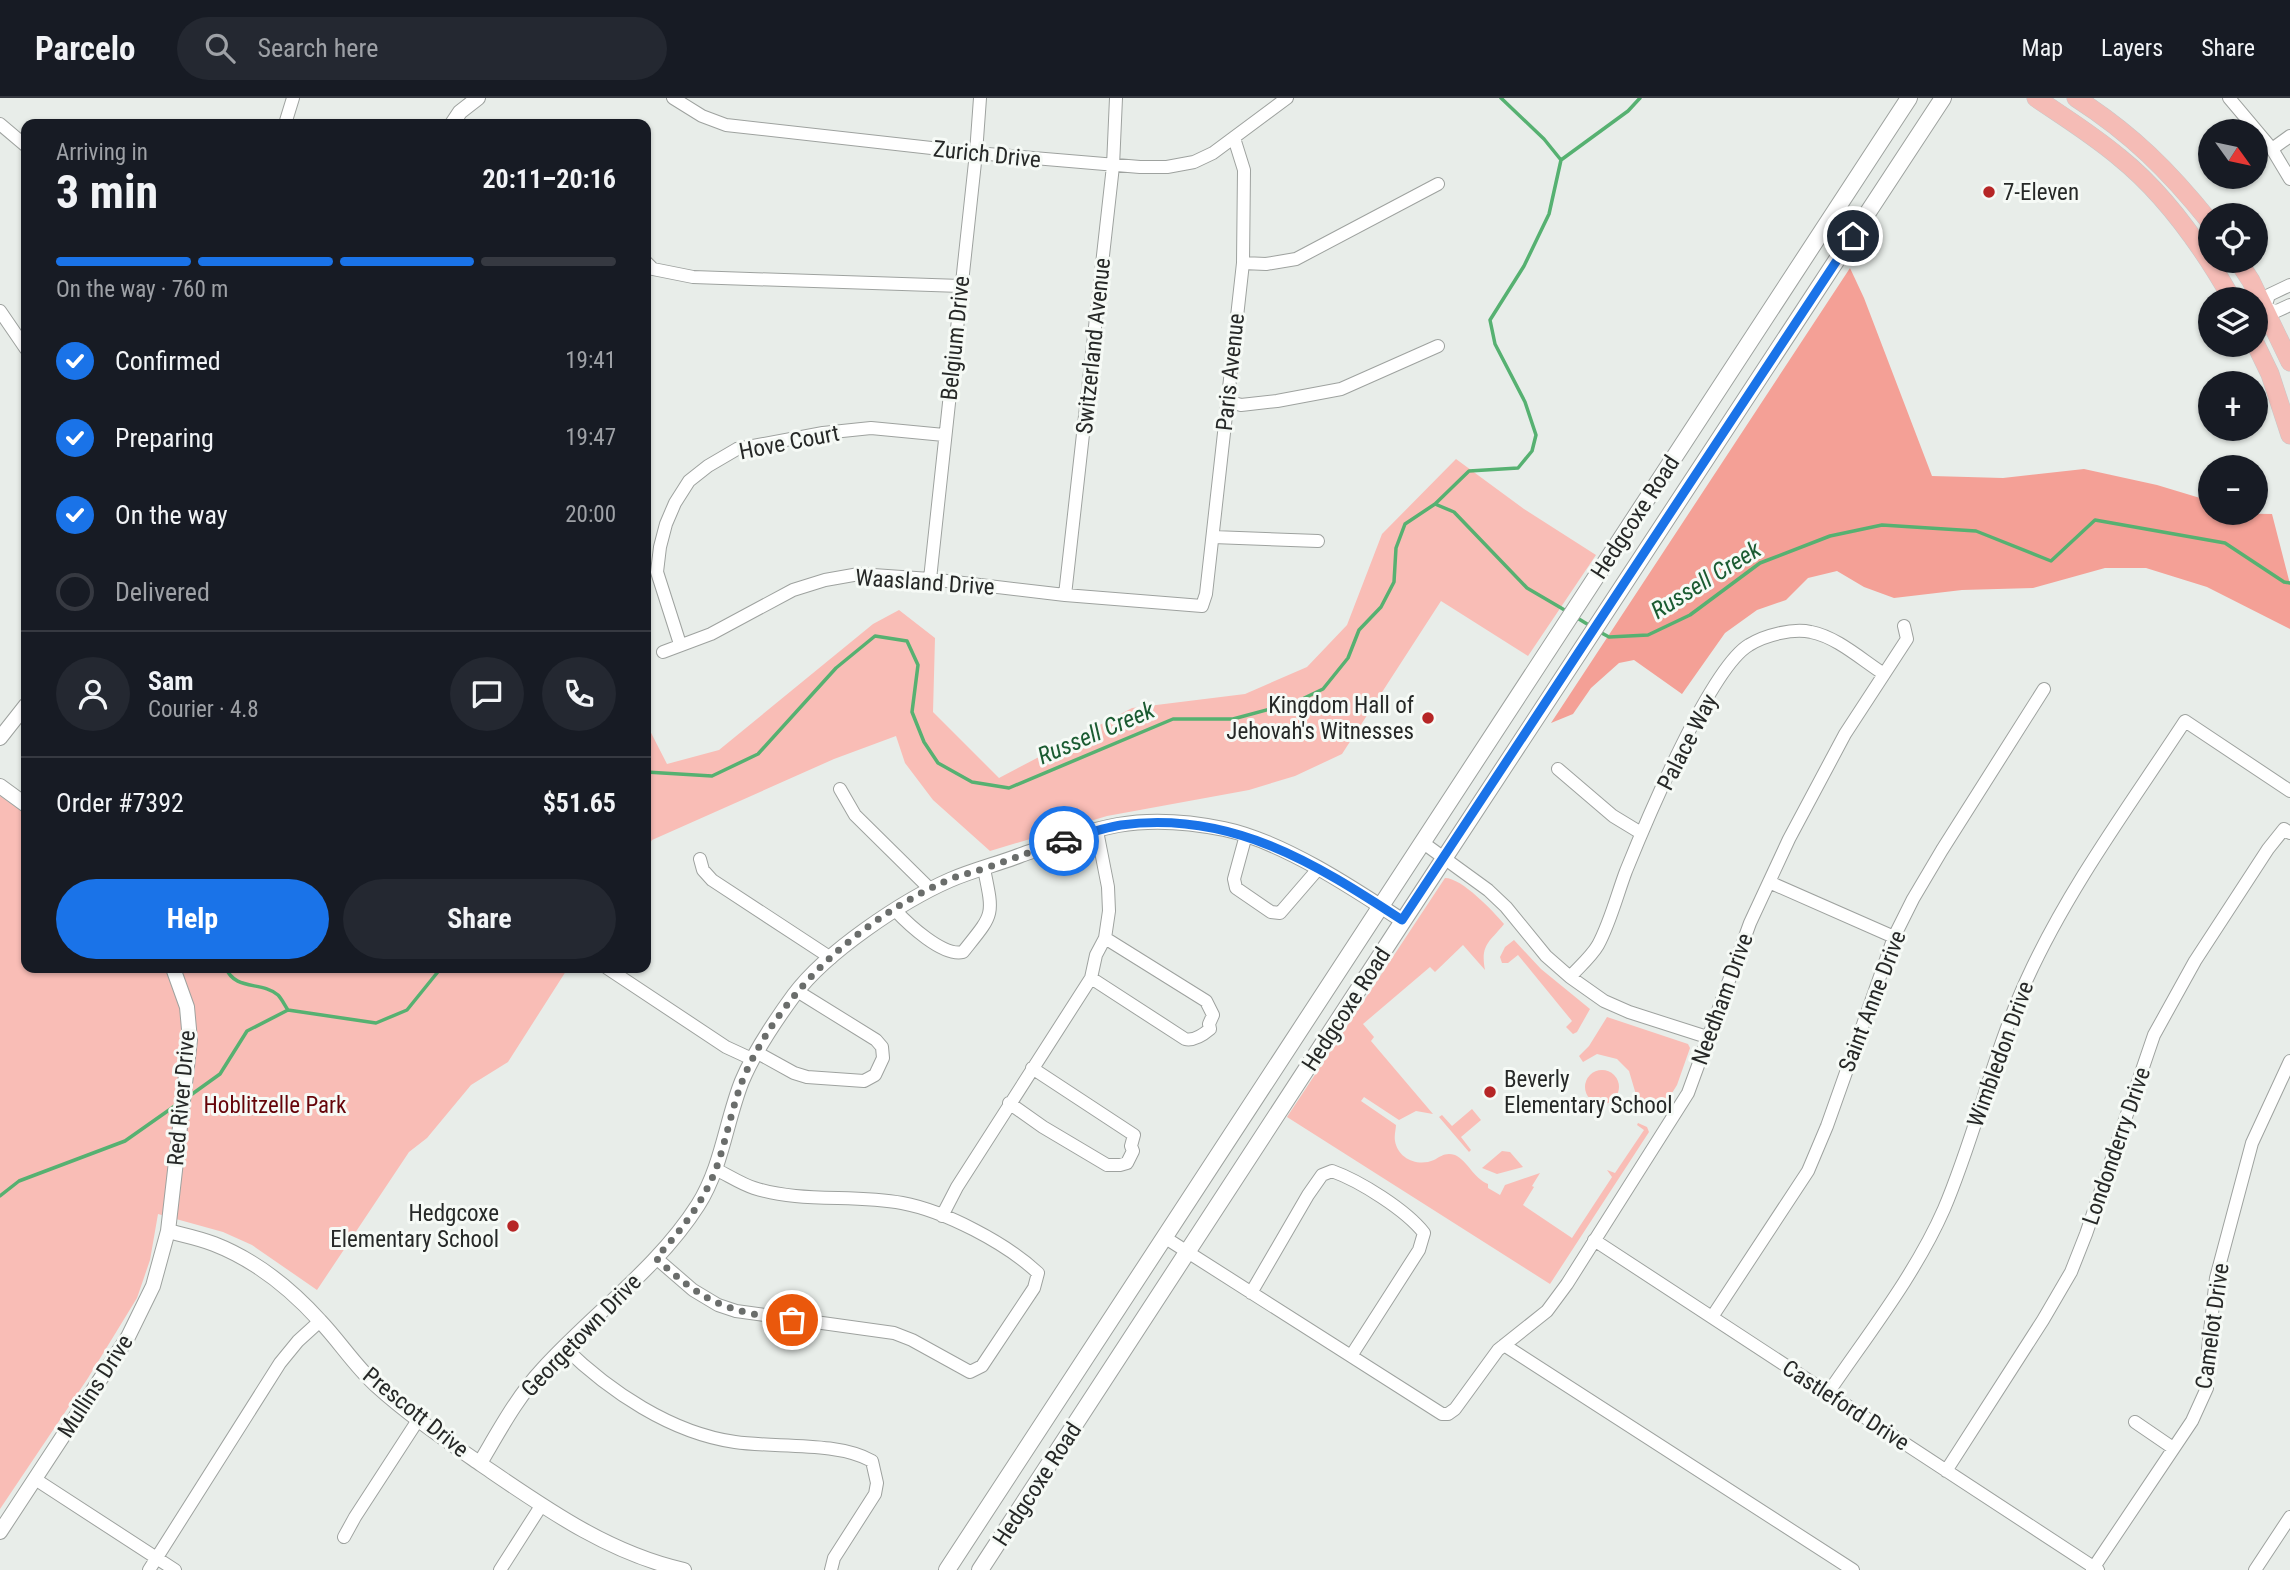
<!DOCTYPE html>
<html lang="en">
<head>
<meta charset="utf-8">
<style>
	body { margin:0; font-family:"Roboto Condensed",sans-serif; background:#242831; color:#f1f3f6; height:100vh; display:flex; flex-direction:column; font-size:26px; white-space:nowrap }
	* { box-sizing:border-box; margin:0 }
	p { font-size:23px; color:#9ea1a6 }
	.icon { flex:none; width:38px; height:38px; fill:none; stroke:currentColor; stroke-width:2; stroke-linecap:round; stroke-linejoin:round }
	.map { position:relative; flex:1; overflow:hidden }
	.panel { position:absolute; left:21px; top:21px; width:630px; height:854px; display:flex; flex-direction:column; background:#171b24; border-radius:14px; box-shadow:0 2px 5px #0004 }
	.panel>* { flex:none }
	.needle { width:46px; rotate:123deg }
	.fabs { position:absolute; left:2198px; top:21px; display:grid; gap:14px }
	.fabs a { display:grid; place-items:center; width:70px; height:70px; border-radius:50%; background:#171b24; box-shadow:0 2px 5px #0004; font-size:35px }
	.pin { position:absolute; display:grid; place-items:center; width:60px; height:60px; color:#fff; margin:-30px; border:4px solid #fff; border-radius:50%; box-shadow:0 2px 7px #0007 }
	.courier { position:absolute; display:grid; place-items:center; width:70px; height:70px; margin:-35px; border:5px solid #1a73e8; border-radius:50%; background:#fff; color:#222; box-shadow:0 2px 9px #0007 }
	.summary em { font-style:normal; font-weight:700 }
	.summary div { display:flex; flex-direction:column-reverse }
	.summary { display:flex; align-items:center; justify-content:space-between; height:119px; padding:0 35px }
	h1 { font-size:46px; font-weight:700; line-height:52px }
	.bar { display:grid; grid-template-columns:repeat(4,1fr); gap:10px 7px; align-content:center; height:84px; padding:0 35px }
	.bar i { height:9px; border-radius:5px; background:#363941 }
	.bar .current { background:#1a73e8 }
	.bar p { grid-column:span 4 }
	.line { display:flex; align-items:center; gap:18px; padding:0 35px; border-top:2px solid #363941 }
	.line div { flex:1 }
	.round { display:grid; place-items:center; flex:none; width:74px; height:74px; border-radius:37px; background:#242831 }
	ol { padding:0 35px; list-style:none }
	li { display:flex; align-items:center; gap:21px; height:77px }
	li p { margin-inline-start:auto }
	li .icon { padding:7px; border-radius:50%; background:#1a73e8; color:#fff; stroke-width:4 }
	li:last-child { color:#9ea1a6 }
	li i { width:38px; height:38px; border:4px solid #363941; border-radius:50% }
	.primary-button { display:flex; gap:14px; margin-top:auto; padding:14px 35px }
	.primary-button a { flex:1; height:80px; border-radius:42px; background:#1a73e8; color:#fff; font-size:28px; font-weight:700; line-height:80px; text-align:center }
	.primary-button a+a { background:#242831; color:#f1f3f6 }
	header { display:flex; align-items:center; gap:42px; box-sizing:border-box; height:98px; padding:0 35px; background:#171b24; border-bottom:2px solid #363941 }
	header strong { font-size:33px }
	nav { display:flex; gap:38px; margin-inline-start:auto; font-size:24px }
	.search { width:490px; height:63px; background:#242831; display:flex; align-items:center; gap:18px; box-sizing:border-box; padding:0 24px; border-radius:38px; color:#9ea1a6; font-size:26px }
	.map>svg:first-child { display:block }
	.green { fill:#f9bdb6 }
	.forest { fill:#f4a096 }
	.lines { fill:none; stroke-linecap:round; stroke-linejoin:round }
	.stream { stroke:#56b171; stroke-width:3.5 }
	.minor-casing { stroke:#9ea29f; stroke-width:14 }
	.tertiary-casing { stroke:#9ea29f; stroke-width:16 }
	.secondary-casing { stroke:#9ea29f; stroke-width:18 }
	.primary-casing { stroke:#c7c7c7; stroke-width:19 }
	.minor { stroke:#fff; stroke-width:12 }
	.tertiary { stroke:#fff; stroke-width:14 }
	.secondary { stroke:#fff; stroke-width:16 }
	.primary { stroke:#f5bcb6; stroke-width:18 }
	.done { stroke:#6a6d6b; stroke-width:7; stroke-dasharray:0 12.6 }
	.route { stroke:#1a73e8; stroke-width:9 }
	.poi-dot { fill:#b62626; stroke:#f6faf6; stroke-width:2.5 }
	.labels { text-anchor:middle; stroke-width:6; stroke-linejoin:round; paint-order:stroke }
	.street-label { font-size:23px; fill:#262827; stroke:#f6faf6 }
	.poi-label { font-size:23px; fill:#262827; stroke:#f6faf6; text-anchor:start }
	.park-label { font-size:23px; fill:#650409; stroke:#f6faf6 }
	.water-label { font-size:24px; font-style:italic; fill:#1a5b31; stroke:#f6faf6 }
</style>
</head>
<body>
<header>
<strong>Parcelo</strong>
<div class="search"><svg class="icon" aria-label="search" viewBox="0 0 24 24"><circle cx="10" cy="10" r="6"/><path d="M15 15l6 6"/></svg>Search here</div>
<nav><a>Map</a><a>Layers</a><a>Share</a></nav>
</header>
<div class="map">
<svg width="2290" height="1472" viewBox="0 0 2290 1472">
	<rect width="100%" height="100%" fill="#e8ede9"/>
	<path class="green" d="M1456,361L1524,411L1596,457L1528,558L1441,503L1342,656L1295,678L1249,692L1107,718L990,753L933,702L905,665L896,638L834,661L652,742L646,752V625L667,666L719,652L873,526L899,512L935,540L933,614L999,680L1132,610L1245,596L1307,569L1347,527L1382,436Z
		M0,698L26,716V870H568L508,964L471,987L427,1040L409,1054L317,1192L252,1147L223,1134L158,1116L150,1162L137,1200L88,1280L0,1411Z
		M1445,780C1462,780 1493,813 1504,826C1490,844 1480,846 1485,872L1463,847L1435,874L1430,869L1363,926L1374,939L1371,943L1433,1016L1416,1013L1399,1022L1364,999L1361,1003L1396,1027C1396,1031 1394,1037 1395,1043C1398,1061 1418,1069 1434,1062C1441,1058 1446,1054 1455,1057C1468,1063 1473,1080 1488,1086V1090L1500,1097L1505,1087L1540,1075L1532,1088L1534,1089L1523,1107L1572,1140L1612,1079L1607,1072L1615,1075L1644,1032L1637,1027L1638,1025L1647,1029L1649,1034L1550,1186L1287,1019Z
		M1514,842L1541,871L1590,911L1577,934L1573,936L1566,929L1572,923L1518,857L1508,865H1502L1500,859L1505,849Z
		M1607,919L1688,946L1690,950L1677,987L1659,1016L1637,1000L1629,973L1617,961L1597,956L1583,964L1579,958L1589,948Z
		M1585 989a17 17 0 1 1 34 0a17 17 0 1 1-34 0Z
		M1472,1011L1481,1022L1461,1039L1471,1052L1469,1054L1439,1019L1442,1017L1452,1028Z
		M1502,1053L1510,1054L1523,1069L1497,1076L1482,1070Z"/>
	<path class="forest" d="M1850,170L1864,200L1932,378L2003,380L2084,371L2157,387L2210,403V415L2272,416L2290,486V531L2207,489L2146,470H2105L2033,490L1962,492L1894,500L1864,489L1837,473L1808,480L1786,502L1757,512L1725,535L1682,596L1634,562L1619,565L1591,590L1573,616L1551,625Z"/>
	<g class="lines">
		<path class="stream" d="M1501,0L1544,41L1561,62
			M1435,406L1454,414L1527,490L1568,514
			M1574,518L1592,529
			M1598,533L1609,539L1648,537L1690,517L1760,465L1830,438L1882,427L1976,433L2051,463L2095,422L2225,445L2284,484L2290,485
			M646,674L712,678L758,656L836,570L875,538L907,543L918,567L912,614L924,644L938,665L972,684L1009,690L1173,621H1233L1296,604L1323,591L1348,560L1359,532L1381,509L1394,484L1396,450L1405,426L1435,406L1469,373L1518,370L1532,353L1536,337L1525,304L1495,246L1490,222L1524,168L1549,116L1561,62L1628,13L1640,0
			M226,870C235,893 262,883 278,897C282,901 285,908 288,912
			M188,999L220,976L247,933L288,912L376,925L407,912L441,870
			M0,1098L19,1083L125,1043L179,1005"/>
		<g class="minor-casing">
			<path id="minor" d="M673,0L702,18L726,27L976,55L1140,69H1167L1194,64L1213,55L1287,0
				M2229,0L2272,51L2290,81
				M0,26L26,48
				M285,26L293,0
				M2272,51L2290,38
				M646,164L653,171L693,179L961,188
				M1243,165L1266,166L1296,161L1438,86
				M2265,210L2269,197L2290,187
				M0,213L26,251
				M2256,213L2265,210L2277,213L2290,207
				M1227,303L1241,307L1277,303L1341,291L1438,248
				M1213,439L1318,443
				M930,481L976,55L980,0
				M1065,497L1113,68L1116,0
				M680,546L657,474L660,449L666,426L675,405L689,383L708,368L737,351L823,335L871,330L944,337
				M663,554L711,536L793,492L825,482L859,476L930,481L1065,497L1202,508L1206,496L1243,165L1244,72L1234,40
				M1558,671L1613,718L1641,735
				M840,691L855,717L930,791
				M1246,737L1234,781L1236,790L1271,814L1280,815L1318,771
				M1422,744L1488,792L1506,809L1546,858L1570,879L1604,903L1629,914L1707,939
				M700,761L703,772L712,782L831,860
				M1769,784L1894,839
				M895,812C908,826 943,859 963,854C994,815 994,819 984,771
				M607,870L726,949L752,961
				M1570,879C1579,869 1591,859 1598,847C1610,825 1617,797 1626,773C1645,726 1710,570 1749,547C1765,537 1793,530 1811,534C1837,539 1862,562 1884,576
				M1091,880L1185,941C1194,943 1203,937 1210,931L1209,926L1213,917L1206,903L1105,840
				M756,954L794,975L807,979L864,983L875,977L883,960L882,949L876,942L797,893
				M1009,1005L1043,1029L1107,1067H1120L1127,1065L1133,1053L1131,1048L1134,1037L1032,970
				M942,1118L957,1089L1091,880L1096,857L1105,840L1109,813L1108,789L1097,733
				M1164,1139L1442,1316H1448L1455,1311L1498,1252L1547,1213L1567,1186L1688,995L1750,825L1789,741L1845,636L1907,541L1904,528
				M1594,1142L2098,1472
				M656,1160L693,1192L718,1207L736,1213L894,1235L912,1242L970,1274L982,1268L1034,1190L1038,1175C1006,1145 945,1113 902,1105C853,1096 801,1105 754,1090C741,1086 728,1077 715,1071
				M1251,1195L1308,1097L1322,1077L1332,1073C1360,1083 1406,1112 1424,1135L1419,1152L1351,1258
				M1712,1219L1808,1073L1827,1028L1894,839L1913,801L1942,752L2044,591
				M1504,1247L1853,1472
				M564,1249C609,1293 671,1335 735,1344C775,1350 837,1343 872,1363L877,1385L875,1396L834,1460L831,1472
				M1828,1295C1868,1236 1915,1177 1944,1111C1976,1036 1993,955 2027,881C2069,789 2130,707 2185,623L2290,693
				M2135,1324L2173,1350
				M1946,1373L2043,1222L2071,1174L2086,1136L2154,937L2195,863L2268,751L2284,731L2290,735
				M35,1381L175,1472
				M344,1439L355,1419L418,1322
				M149,1472L280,1265L298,1243L320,1223
				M500,1472L541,1408
				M2092,1472L2192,1323L2207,1290L2208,1251L2216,1180L2252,1045L2290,963
				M2255,1472L2290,1419"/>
		</g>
		<g class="tertiary-casing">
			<path id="tertiary" d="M452,26L460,14L478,0
				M0,640L26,607
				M0,688L26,707
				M168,1133C183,1137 199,1140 214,1146C255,1162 291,1191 320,1223C340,1244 355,1268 376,1287C409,1317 446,1342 482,1367C545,1410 608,1455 684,1472
				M480,1365C499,1333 517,1299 543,1271C593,1216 658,1170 698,1107C722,1069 726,1023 742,983C755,952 775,923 794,897C826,854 902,803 950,782C973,772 998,766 1021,757C1052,746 1085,733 1118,727C1152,721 1190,724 1224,731C1282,743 1353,790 1403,823
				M0,1434L128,1239L153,1188L168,1133L190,942L187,909L173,870"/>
		</g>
		<g class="secondary-casing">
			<path id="secondary" d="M947,1472L1909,0
				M980,1472L1403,823L1943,0"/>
		</g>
		<g class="primary-casing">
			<path id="primary" d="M2036,0C2064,19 2093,37 2119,59C2165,96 2203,150 2232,201
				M2076,0C2132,36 2169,73 2210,124
				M2238,163L2251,183L2290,264
				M2256,247L2270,276L2290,337"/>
		</g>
		<use href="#minor" class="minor"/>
		<use href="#tertiary" class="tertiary"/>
		<use href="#secondary" class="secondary"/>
		<use href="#primary" class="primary"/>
	</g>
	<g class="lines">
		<path class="done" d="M792,1222C727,1214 704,1205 656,1160C681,1132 704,1104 717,1068C727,1039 732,1009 743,981C781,892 861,821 948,782C962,776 975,774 989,769C1014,760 1039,751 1064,743"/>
		<path class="route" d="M1064,743C1083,737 1102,730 1121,727C1230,712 1315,765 1402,822L1853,138"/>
	</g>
	<g class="poi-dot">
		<circle cx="1989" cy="94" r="7"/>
		<circle cx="1428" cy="620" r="7"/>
		<circle cx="1490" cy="994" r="7"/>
		<circle cx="513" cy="1128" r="7"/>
	</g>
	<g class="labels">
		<g class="street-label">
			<text transform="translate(987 56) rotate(6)" y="8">Zurich Drive</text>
			<text transform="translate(955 240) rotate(-84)" y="8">Belgium Drive</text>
			<text transform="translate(1093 248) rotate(-84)" y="8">Switzerland Avenue</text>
			<text transform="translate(1230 274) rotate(-84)" y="8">Paris Avenue</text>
			<text transform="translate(789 344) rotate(-11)" y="8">Hove Court</text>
			<text transform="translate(1635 419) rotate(-57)" y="8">Hedgcoxe Road</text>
			<text transform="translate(925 484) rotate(4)" y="8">Waasland Drive</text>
			<text transform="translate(1687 644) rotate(-63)" y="8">Palace Way</text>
			<text transform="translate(1722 901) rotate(-70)" y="8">Needham Drive</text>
			<text transform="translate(1872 903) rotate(-69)" y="8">Saint Anne Drive</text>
			<text transform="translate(1346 911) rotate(-57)" y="8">Hedgcoxe Road</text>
			<text transform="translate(2000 956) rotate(-70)" y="8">Wimbledon Drive</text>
			<text transform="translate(181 1000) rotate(-85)" y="8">Red River Drive</text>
			<text transform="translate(2116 1048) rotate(-71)" y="8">Londonderry Drive</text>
			<text transform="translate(2212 1228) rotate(-82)" y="8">Camelot Drive</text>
			<text transform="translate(581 1237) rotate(-46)" y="8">Georgetown Drive</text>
			<text transform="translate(95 1288) rotate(-57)" y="8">Mullins Drive</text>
			<text transform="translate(1846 1307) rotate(33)" y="8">Castleford Drive</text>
			<text transform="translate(416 1314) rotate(39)" y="8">Prescott Drive</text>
			<text transform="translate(1037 1386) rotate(-57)" y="8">Hedgcoxe Road</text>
		</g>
		<g class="poi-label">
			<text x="2003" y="102">7-Eleven</text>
			<text x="1414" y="615" text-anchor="end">Kingdom Hall of<tspan x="1414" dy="26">Jehovah's Witnesses</tspan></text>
			<text x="1504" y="989">Beverly<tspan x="1504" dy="26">Elementary School</tspan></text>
			<text x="499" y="1123" text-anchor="end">Hedgcoxe<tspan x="499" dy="26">Elementary School</tspan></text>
		</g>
		<g class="park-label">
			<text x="275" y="1015">Hoblitzelle Park</text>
		</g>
		<g class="water-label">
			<text transform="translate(1706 482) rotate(-32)" y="8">Russell Creek</text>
			<text transform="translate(1096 635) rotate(-23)" y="8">Russell Creek</text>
		</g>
	</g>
</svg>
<div class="fabs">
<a><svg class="needle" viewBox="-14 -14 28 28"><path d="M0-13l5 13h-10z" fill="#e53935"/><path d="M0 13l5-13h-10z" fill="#9ea1a6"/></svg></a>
<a><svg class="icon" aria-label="locate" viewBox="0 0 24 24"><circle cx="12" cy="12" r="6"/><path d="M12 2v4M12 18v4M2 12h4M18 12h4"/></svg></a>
<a><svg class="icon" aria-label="layers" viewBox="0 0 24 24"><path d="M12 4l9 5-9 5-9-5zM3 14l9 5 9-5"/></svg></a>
<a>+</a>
<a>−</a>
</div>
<div class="pin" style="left:792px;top:1222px;background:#ea580c"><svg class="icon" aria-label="bag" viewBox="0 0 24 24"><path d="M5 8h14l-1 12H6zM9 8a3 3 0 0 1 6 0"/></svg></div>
<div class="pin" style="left:1853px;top:138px;background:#1f2937"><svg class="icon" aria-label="home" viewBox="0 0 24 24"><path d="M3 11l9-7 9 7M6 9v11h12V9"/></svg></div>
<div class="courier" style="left:1064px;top:743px"><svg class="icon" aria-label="car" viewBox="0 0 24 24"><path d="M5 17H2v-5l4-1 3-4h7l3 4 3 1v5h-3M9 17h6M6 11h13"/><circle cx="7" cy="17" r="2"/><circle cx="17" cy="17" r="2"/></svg></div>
<section class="panel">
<div class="summary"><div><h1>3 min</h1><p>Arriving in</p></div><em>20:11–20:16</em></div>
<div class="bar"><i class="current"></i><i class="current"></i><i class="current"></i><i></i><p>On the way · 760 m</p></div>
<ol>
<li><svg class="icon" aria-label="check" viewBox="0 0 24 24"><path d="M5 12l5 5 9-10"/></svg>Confirmed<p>19:41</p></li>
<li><svg class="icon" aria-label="check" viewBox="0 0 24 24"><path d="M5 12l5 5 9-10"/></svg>Preparing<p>19:47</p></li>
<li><svg class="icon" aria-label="check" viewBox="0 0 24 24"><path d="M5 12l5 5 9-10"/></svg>On the way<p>20:00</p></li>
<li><i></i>Delivered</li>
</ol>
<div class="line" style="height:126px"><a class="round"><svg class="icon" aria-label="person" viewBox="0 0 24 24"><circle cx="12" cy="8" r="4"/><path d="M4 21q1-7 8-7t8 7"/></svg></a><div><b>Sam</b><p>Courier · 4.8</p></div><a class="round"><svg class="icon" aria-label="chat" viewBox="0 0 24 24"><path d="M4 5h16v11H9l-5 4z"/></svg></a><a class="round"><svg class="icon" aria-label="phone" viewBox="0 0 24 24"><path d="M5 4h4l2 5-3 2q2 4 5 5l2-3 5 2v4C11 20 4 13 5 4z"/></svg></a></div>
<div class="line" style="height:91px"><div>Order #7392</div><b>$51.65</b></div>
<div class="primary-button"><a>Help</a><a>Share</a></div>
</section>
</div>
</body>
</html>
